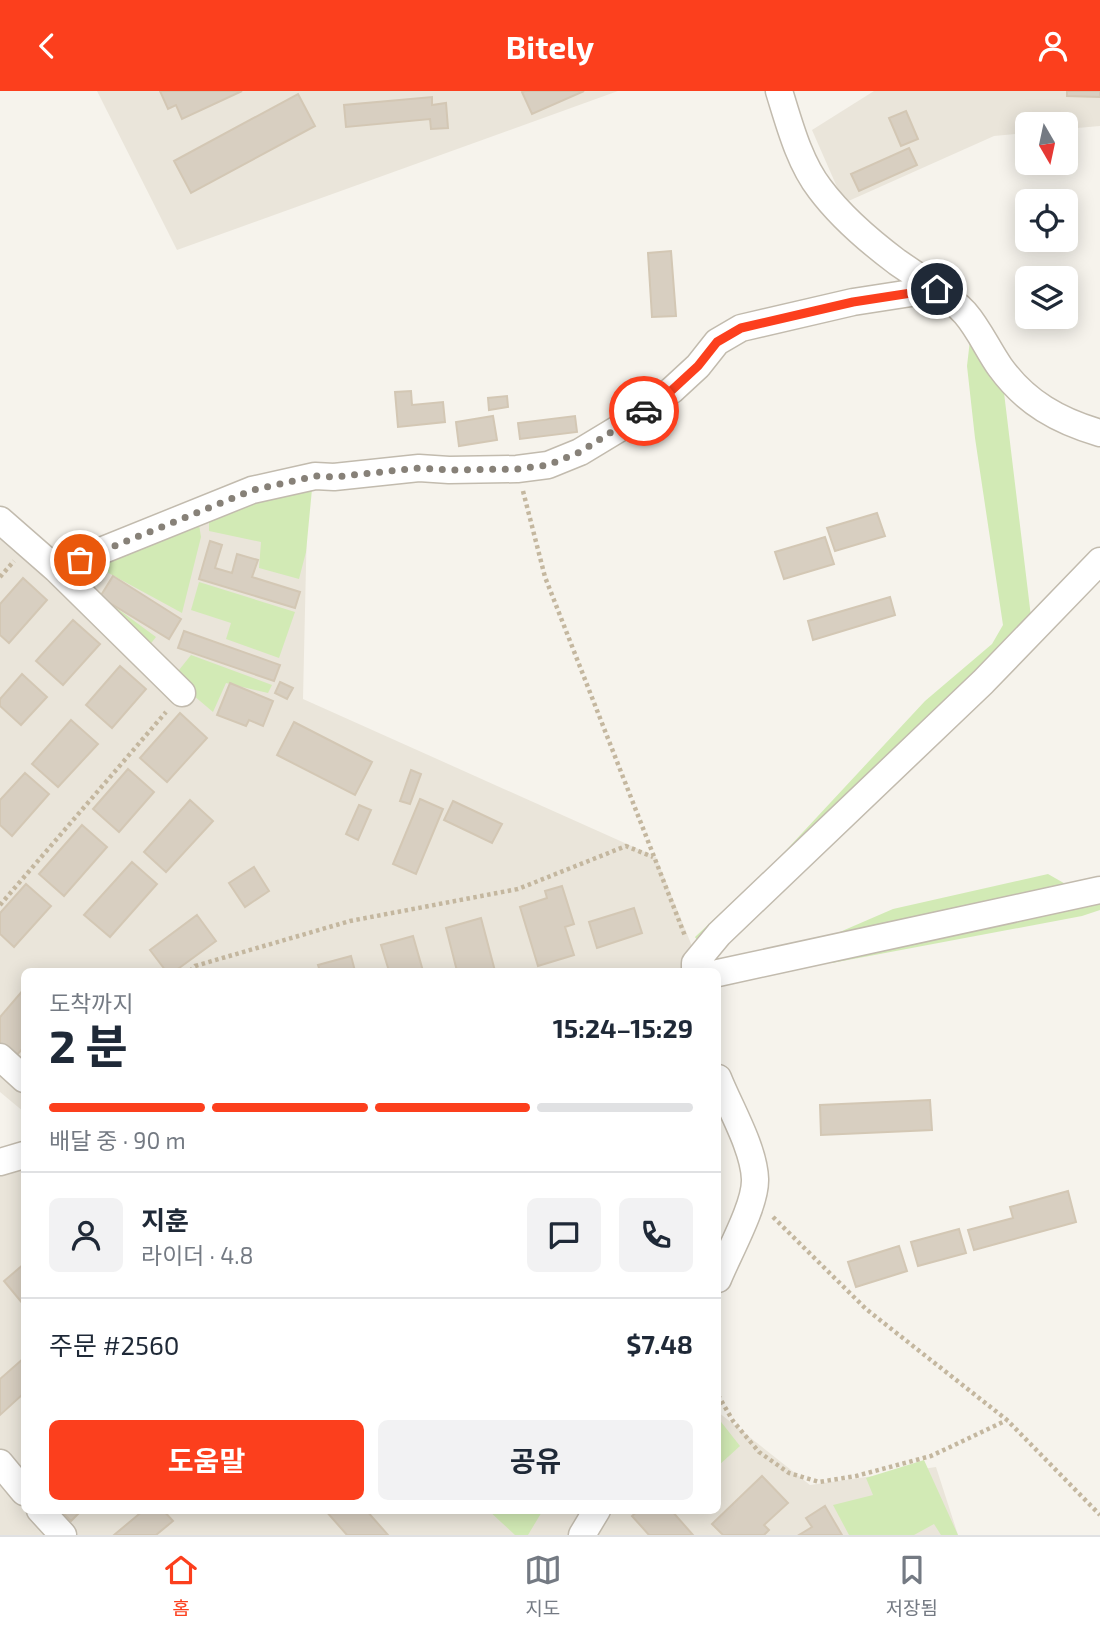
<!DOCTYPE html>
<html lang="ko">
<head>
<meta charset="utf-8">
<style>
	body { margin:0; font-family:"Exo 2","Noto Sans KR",sans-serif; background:#f2f2f3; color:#1f2937; height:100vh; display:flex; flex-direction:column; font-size:26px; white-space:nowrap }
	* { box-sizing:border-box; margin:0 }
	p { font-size:23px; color:#747a83 }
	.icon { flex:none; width:38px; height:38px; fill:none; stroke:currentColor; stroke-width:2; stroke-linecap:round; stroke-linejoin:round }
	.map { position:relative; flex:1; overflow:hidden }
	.details { position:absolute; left:21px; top:877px; width:700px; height:546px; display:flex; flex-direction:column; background:#fff; border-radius:10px; box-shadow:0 4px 18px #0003 }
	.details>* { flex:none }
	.needle { width:46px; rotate:171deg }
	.tools { position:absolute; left:1015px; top:21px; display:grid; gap:14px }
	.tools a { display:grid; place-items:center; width:63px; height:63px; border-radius:10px; background:#fff; box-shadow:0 4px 18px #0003; font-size:35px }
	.pin { position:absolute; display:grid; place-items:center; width:60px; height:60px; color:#fff; margin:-30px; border:4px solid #fff; border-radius:50%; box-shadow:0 2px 7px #0007 }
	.courier { position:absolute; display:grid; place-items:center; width:70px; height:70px; margin:-35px; border:5px solid #fc3f1d; border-radius:50%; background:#fff; color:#222; box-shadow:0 2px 9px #0007 }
	.headline em { font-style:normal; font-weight:700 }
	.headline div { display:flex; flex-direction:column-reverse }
	.headline { display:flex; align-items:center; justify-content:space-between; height:119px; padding:0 28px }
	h1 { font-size:46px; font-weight:700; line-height:52px }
	.bar { display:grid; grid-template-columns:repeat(4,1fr); gap:10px 7px; align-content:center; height:84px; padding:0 28px }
	.bar i { height:9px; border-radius:5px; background:#e0e1e3 }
	.bar .selected { background:#fc3f1d }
	.bar p { grid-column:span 4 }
	.line { display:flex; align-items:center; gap:18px; padding:0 28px; border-top:2px solid #e0e1e3 }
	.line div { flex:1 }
	.round { display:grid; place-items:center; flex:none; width:74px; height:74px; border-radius:10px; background:#f2f2f3 }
	.primary-button { display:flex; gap:14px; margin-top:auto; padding:14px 28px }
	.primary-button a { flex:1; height:80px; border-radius:10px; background:#fc3f1d; color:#fff; font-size:28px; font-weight:700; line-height:80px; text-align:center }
	.primary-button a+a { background:#f2f2f3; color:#1f2937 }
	header { display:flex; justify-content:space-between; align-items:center; height:91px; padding:0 28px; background:#fc3f1d; color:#fff; font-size:32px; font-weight:700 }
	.menu { display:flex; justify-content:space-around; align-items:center; height:98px; border-top:2px solid #e0e1e3; background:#fff; font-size:19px; color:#747a83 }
	.menu a { display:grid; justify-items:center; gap:4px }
	.menu .selected { color:#fc3f1d }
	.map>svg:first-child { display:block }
	.residential { fill:#eae5da }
	.green { fill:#d2eab5 }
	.building { fill:#d8cfc1; stroke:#d3c7b4; stroke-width:2 }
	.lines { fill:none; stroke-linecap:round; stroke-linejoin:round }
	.minor-casing { stroke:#c2bbae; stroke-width:29 }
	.path { stroke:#c4b79f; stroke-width:4.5; stroke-dasharray:3.5 3.5; stroke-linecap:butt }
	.minor { stroke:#fff; stroke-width:26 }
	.done { stroke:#878178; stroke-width:7; stroke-dasharray:0 12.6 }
	.route { stroke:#fc3f1d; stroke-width:9 }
</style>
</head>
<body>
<header><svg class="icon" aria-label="back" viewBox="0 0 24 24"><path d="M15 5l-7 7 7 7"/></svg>Bitely<svg class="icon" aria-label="person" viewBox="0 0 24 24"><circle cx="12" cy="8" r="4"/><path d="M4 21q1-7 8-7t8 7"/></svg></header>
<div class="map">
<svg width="1100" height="1444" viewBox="0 0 1100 1444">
	<rect width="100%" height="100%" fill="#f6f3ec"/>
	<path class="residential" d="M97,0H618L177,159Z
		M874,0H1100V35L1066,38V33H1027V42L994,45L844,112L812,39Z
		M308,386L303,608L656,766L702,880H24V1021L0,1001V417L78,489Z
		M24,1054V1419H718V1321L810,1394L936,1376L958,1444H0V1061Z"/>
	<path class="green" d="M970,249L1002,285L1032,534L701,856L695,846L777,769L925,610L992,553L1003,534L975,347L967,275Z
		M312,398L306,461L299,488L259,477L261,451L209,440V424L260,402Z
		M198,427L201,446L182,522L103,479L92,499L156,546L145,560L62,480Z
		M199,491L295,521L279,567L226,548L231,532L191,519Z
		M191,564L272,594L268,602L226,592L213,621L187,599L175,584Z
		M1048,783L1069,795L805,856L893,818Z
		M1100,804V819L1082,825L832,872L830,861Z
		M718,1327L740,1355L718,1375Z
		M924,1369L958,1444H941L934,1433L914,1444H849L833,1414L873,1404L866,1387Z
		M488,1419H543L528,1444H515Z"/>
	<path class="building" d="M160,0H242L182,28L176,14L168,18Z
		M525,0H584L532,23L522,1Z
		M1067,0H1100V6L1067,5Z
		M298,3L315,35L191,102L174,70Z
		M432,6V14L446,12L448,37L431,38L430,28L346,36L344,14Z
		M906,20L918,48L901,55L889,27Z
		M909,57L917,74L859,100L851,83Z
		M671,160L676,225L652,226L648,162Z
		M411,300L412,314L443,311L445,331L398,336L395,301Z
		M507,305L508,316L489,319L488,307Z
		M493,325L497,349L459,355L456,331Z
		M575,325L577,341L520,348L518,332Z
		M877,422L885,445L835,460L827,437Z
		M825,446L834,473L784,488L775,461Z
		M210,450L222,454L215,477L232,482L237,463L258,469L252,486L300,501L295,517L199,488Z
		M113,485L181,528L169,548L100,506Z
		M23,487L47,509L9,552L0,544V513Z
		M890,506L895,524L813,549L808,530Z
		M73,529L100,553L63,594L36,570Z
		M184,540L280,574L274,590L178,557Z
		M120,575L146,598L112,637L86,614Z
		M22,583L47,606L21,634L0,615V608Z
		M280,591L293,597L287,608L275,602Z
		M230,592L273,610L263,635L249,629L246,635L217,624Z
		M180,622L207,647L167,691L140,667Z
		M71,629L98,653L58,696L32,673Z
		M294,631L372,671L355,704L277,664Z
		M128,678L154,701L119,741L93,718Z
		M411,679L421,683L410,713L400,710Z
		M25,682L49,703L12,745L0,734V709Z
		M420,708L443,718L416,783L393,773Z
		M190,709L213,730L166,781L144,761Z
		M453,710L502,733L492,752L444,729Z
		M359,714L371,719L358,749L346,743Z
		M82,734L107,756L64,805L39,783Z
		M132,771L157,793L110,846L84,824Z
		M254,776L269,800L245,816L229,792Z
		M26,793L51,815L14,856L0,843V822Z
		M562,795L574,833L565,836L574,864L538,875L520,816L547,807L545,800Z
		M634,817L642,842L597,857L589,831Z
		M197,824L216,850L175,880H166L150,859Z
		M481,827L495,880H457L446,837Z
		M413,845L423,880H389L381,854Z
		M351,865L355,880H320L318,874Z
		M24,898V956L14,967L0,954V926Z
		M930,1009L932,1039L821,1044L820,1014Z
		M1068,1100L1076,1131L974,1159L968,1139L1013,1127L1010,1116Z
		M959,1138L966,1162L918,1175L911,1151Z
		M899,1155L907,1180L856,1196L848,1171Z
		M24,1173V1212L23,1213L4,1190Z
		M24,1267V1302L0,1324V1288Z
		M762,1385L788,1412L764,1434L769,1439L764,1444H723L712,1433Z
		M825,1415L842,1444H799L812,1436L806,1427Z
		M60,1419H82L71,1430Z
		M144,1419H163L173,1430L156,1444H114Z
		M325,1419H366L388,1444H347Z
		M639,1419H671L693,1444H649L632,1425Z"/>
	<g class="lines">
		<g class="minor-casing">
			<path id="minor" d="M779,0C789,32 799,71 820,98C841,126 869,150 897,171C920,187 945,201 965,222C979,238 988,259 1000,276C1026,312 1059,330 1100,342
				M0,429L56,478L182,602
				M56,478L252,399L315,385L334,386L419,377L449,379L517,378L548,374L580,361L628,332L672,299L698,275L717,251L741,237L853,211L937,198
				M695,880V872L719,843L983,591L1100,470
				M718,882L1100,799
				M0,966L24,988
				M718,987C729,1015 754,1057 755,1088C756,1114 728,1163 718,1188
				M0,1071L24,1064
				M0,1372L24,1401
				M40,1419L63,1444
				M582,1444L597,1419"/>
		</g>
		<path class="path" d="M523,400L545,486L685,845
			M0,486L14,470
			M0,814L166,621
			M190,880L195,875L350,830L518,798L626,755L653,766
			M773,1126L866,1218L1007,1329L1100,1424
			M718,1304L733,1330L759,1361L789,1382L819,1391L856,1385L931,1365L1007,1329"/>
		<use href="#minor" class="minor"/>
	</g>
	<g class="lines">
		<path class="done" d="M80,469L253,399L316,385L334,386L419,377L449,379L517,378L548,374L580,361L644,320"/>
		<path class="route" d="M644,320L672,299L698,275L717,251L741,237L853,211L937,198"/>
	</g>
</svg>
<div class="tools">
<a><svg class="needle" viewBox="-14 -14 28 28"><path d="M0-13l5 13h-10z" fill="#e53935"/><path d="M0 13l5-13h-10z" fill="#747a83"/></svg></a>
<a><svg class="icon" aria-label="locate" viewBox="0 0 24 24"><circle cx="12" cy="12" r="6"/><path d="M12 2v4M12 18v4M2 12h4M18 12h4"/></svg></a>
<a><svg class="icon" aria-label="layers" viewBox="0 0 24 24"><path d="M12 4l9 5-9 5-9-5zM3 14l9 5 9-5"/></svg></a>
</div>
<div class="pin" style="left:80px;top:469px;background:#ea580c"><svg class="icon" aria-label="bag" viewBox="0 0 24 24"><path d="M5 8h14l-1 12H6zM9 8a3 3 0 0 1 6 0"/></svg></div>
<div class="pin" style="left:937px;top:198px;background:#1f2937"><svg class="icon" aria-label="home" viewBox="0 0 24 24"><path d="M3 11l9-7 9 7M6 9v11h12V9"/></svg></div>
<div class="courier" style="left:644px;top:320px"><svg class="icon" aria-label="car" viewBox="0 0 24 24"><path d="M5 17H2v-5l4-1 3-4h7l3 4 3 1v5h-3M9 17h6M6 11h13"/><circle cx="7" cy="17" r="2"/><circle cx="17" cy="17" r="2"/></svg></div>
<section class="details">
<div class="headline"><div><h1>2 분</h1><p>도착까지</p></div><em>15:24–15:29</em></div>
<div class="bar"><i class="selected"></i><i class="selected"></i><i class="selected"></i><i></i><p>배달 중 · 90 m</p></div>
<div class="line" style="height:126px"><a class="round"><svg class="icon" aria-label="person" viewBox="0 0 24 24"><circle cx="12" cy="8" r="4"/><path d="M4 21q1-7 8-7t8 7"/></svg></a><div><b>지훈</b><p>라이더 · 4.8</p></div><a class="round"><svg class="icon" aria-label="chat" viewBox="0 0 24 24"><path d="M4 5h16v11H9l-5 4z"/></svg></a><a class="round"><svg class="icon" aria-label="phone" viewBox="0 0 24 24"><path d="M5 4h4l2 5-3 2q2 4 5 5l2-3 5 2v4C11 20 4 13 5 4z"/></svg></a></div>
<div class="line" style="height:91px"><div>주문 #2560</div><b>$7.48</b></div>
<div class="primary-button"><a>도움말</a><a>공유</a></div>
</section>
</div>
<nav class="menu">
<a class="selected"><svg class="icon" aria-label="home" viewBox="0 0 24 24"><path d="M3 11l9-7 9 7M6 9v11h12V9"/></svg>홈</a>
<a><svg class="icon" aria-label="map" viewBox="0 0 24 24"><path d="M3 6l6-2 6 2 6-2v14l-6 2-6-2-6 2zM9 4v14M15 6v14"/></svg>지도</a>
<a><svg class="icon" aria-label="saved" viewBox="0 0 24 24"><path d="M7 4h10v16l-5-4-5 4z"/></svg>저장됨</a>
</nav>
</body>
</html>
